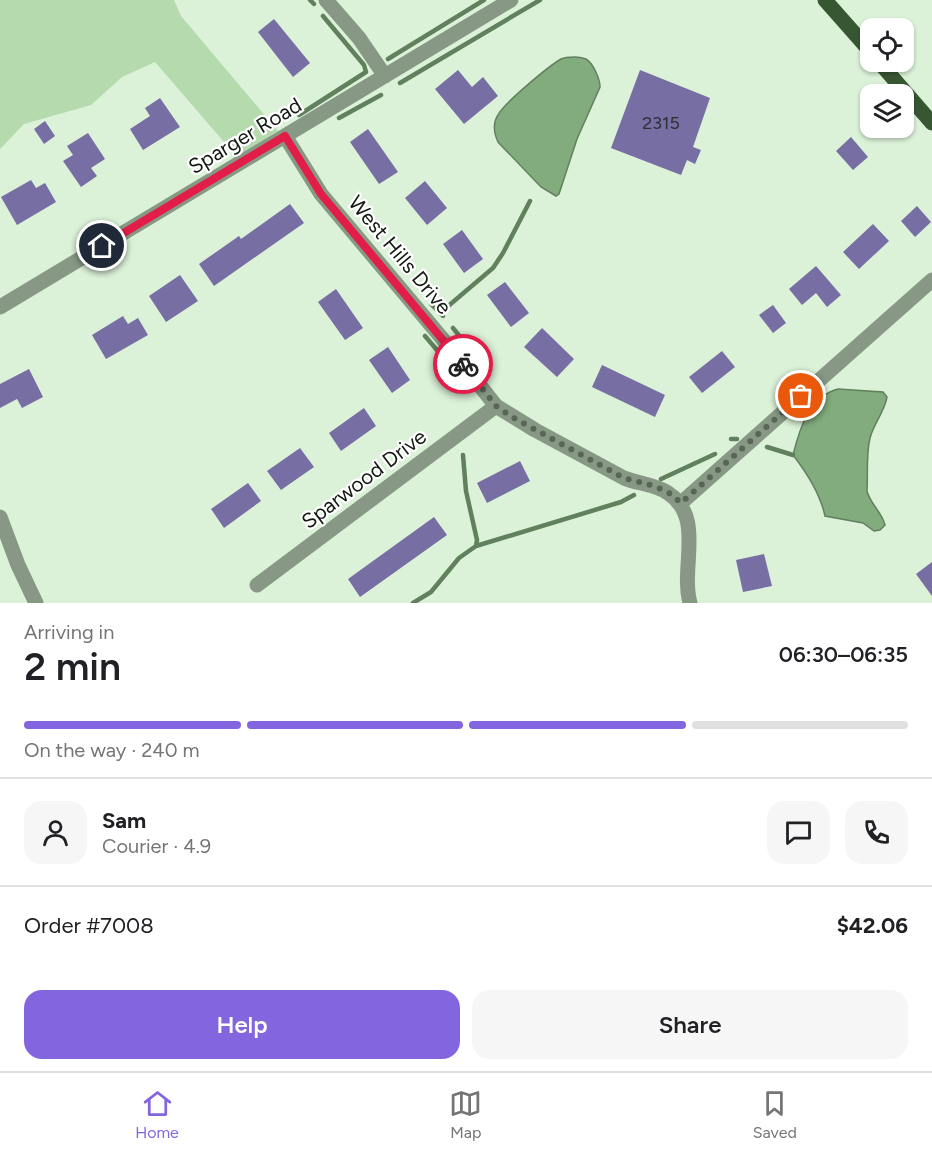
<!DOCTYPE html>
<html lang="en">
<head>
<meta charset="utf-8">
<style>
	body { margin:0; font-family:Figtree,sans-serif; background:#f6f6f6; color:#202124; height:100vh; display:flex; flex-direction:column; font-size:22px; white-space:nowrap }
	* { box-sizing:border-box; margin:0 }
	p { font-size:20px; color:#757577 }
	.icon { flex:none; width:33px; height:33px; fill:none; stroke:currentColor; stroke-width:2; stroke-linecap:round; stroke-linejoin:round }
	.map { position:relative; height:603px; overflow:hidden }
	.panel { display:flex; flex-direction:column; background:#fff; flex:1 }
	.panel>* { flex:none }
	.controls { position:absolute; left:860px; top:18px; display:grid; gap:12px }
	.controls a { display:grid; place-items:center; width:54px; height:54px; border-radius:12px; background:#fff; box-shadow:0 2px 4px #0004; font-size:30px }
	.pin { position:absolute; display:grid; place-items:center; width:51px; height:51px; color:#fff; margin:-26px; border:3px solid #fff; border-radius:50%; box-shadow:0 2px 6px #0007 }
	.courier { position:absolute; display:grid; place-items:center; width:60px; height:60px; margin:-30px; border:4px solid #e11d48; border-radius:50%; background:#fff; color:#222; box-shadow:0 2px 8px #0007 }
	.summary em { font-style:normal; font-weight:600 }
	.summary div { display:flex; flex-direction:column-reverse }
	.summary { display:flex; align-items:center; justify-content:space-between; height:102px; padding:0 24px }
	h1 { font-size:39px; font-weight:600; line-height:45px }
	.bar { display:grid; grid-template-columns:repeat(4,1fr); gap:9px 6px; align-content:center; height:72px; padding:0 24px }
	.bar i { height:8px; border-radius:4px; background:#e0e0e0 }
	.bar .selected { background:#8465e0 }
	.bar p { grid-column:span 4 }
	.line { display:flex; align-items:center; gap:15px; padding:0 24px; border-top:2px solid #e0e0e0 }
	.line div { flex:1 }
	.round { display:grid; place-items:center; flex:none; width:63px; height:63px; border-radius:18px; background:#f6f6f6 }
	.cta { display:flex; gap:12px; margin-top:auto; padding:12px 24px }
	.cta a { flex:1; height:69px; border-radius:18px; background:#8465e0; color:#fff; font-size:24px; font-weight:600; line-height:69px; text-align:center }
	.cta a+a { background:#f6f6f6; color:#202124 }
	.menu { display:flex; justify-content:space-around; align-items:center; height:84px; border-top:2px solid #e0e0e0; background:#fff; font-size:16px; color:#757577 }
	.menu a { display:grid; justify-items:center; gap:3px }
	.menu .selected { color:#8465e0 }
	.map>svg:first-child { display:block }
	.green { fill:#b4daae }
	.water { fill:#82ac7d; stroke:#61805d; stroke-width:1.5 }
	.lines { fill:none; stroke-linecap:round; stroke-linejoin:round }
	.stream { stroke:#61805d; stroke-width:4.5 }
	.building { fill:#776ea3 }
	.minor { stroke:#879985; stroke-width:15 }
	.major { stroke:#375733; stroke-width:15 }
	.done { stroke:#596557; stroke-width:6; stroke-dasharray:0 10.8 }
	.route { stroke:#e11d48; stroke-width:8 }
	.labels { text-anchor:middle; stroke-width:4.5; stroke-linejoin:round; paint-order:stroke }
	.number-label { font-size:18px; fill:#2c2f36 }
	.street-label { font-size:21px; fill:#131a12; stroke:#fff }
</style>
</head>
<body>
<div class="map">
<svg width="932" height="603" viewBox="0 0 932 603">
	<rect width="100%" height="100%" fill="#dbf1d8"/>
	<path class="green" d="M0,0H174L181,16L278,131L237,157L155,62L122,77L91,105L24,124L0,149Z"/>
	<path class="water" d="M575,57C578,57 583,58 586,59C593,63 600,79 600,87L577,139L559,194L556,196L541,187L498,142C494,133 492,124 498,115C504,103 549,66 561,59C565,57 570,57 575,57Z
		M838,389L883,392L887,397C885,411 874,423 870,438C866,454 868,474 867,491C870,504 882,512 885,525L880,530L874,531L863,523L825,516C820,493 807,473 793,455C800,427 809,397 838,389Z"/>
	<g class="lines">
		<path class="stream" d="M310,0L314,4
			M388,59L484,0
			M400,83L540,0
			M299,115L366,72L364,65L323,16
			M339,118L381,95
			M431,304L443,316
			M440,313L493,268L503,253L530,201
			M453,328L469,348
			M425,336L459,376
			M731,439H737
			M767,447L793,455
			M463,455L466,491L477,540L476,546
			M661,479L715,454
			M413,603L431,592L459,558L476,546L621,502L634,495"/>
	</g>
	<path class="building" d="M274,19L310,63L293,77L258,32Z
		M458,70L472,87L483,77L498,96L464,124L435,89Z
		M640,70L710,98L693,147L701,150L695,164L687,160L681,175L611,148Z
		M160,98L180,127L143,150L130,129L150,116L145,108Z
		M45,121L55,136L44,144L34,129Z
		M368,129L398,172L379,184L350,142Z
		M88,133L105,159L91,168L97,176L81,187L63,161L73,155L67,146Z
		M851,137L868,157L853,170L836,151Z
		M31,180L36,188L45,183L56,202L17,225L1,197Z
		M425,181L447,208L427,225L405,198Z
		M290,204L304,223L214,286L199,264L239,236L241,239Z
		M917,206L931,222L915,237L901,221Z
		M873,224L889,241L859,269L843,252Z
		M462,230L483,259L464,273L443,244Z
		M816,266L841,295L827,307L816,293L802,305L789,289Z
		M180,275L198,301L166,322L149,296Z
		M505,282L529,313L511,327L487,295Z
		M336,289L363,328L345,340L318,302Z
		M773,305L786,323L773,333L759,315Z
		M123,316L128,324L138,318L148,335L106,359L92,335Z
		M542,328L574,359L557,377L524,347Z
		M388,347L410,380L392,393L369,360Z
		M722,351L735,367L702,393L689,377Z
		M602,365L665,395L655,417L592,387Z
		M29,369L43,397L22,408L17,399L0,408V384Z
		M364,408L376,426L341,451L329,433Z
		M300,448L314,467L281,490L267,471Z
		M520,461L530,481L487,503L477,483Z
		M248,483L261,501L224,528L211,509Z
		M434,517L447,535L360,597L348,579Z
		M764,554L772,586L743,592L736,560Z
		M932,562V596L916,574Z"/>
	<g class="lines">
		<path class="minor" d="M326,0L359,38L385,76
			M285,136L321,194L451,349L496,406L535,430L624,478C638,484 655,484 668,493C705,517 680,567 690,603
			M0,307L511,0
			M681,503L932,280
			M0,517L18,565L36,603
			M257,585L496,406"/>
		<path class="major" d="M825,0L870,51
			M879,62L932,123"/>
	</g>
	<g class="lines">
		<path class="done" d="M463,364L496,406L512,417L624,478L654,486L668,492L681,503L801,396"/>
		<path class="route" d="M102,246L285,136L321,194L463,364"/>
	</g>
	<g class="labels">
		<g class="number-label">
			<text x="661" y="129">2315</text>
		</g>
		<g class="street-label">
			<text transform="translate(245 136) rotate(-31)" y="7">Sparger Road</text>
			<text transform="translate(400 255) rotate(50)" y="7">West Hills Drive</text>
			<text transform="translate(364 479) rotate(-37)" y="7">Sparwood Drive</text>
		</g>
	</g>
</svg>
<div class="controls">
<a><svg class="icon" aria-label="locate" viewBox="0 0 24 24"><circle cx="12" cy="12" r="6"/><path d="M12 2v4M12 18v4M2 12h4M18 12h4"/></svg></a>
<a><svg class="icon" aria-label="layers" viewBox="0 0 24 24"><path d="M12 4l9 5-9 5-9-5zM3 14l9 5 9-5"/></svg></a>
</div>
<div class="pin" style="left:801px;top:396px;background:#ea580c"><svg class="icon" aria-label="bag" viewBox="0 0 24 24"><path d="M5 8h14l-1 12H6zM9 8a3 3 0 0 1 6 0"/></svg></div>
<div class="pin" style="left:102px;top:246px;background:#1f2937"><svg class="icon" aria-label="home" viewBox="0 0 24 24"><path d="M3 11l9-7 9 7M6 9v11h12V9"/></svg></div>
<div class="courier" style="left:463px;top:364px"><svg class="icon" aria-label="bike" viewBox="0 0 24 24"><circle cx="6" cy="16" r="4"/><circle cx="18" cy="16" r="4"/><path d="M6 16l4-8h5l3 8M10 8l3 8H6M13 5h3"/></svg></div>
</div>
<section class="panel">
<div class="summary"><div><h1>2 min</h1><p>Arriving in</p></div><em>06:30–06:35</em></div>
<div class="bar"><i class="selected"></i><i class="selected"></i><i class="selected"></i><i></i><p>On the way · 240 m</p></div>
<div class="line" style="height:108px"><a class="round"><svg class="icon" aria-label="person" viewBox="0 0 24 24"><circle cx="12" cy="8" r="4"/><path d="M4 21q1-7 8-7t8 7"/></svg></a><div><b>Sam</b><p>Courier · 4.9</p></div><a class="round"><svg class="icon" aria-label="chat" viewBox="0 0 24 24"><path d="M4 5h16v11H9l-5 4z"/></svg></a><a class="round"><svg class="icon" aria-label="phone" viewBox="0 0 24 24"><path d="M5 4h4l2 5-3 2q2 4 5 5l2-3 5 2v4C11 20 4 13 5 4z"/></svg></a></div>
<div class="line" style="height:78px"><div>Order #7008</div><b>$42.06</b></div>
<div class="cta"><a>Help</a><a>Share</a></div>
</section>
<nav class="menu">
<a class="selected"><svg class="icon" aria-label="home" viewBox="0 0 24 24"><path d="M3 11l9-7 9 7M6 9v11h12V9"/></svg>Home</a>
<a><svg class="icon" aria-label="map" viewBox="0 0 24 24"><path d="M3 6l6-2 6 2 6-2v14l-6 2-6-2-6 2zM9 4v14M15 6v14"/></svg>Map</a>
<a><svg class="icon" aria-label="saved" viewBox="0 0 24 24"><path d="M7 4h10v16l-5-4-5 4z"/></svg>Saved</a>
</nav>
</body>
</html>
